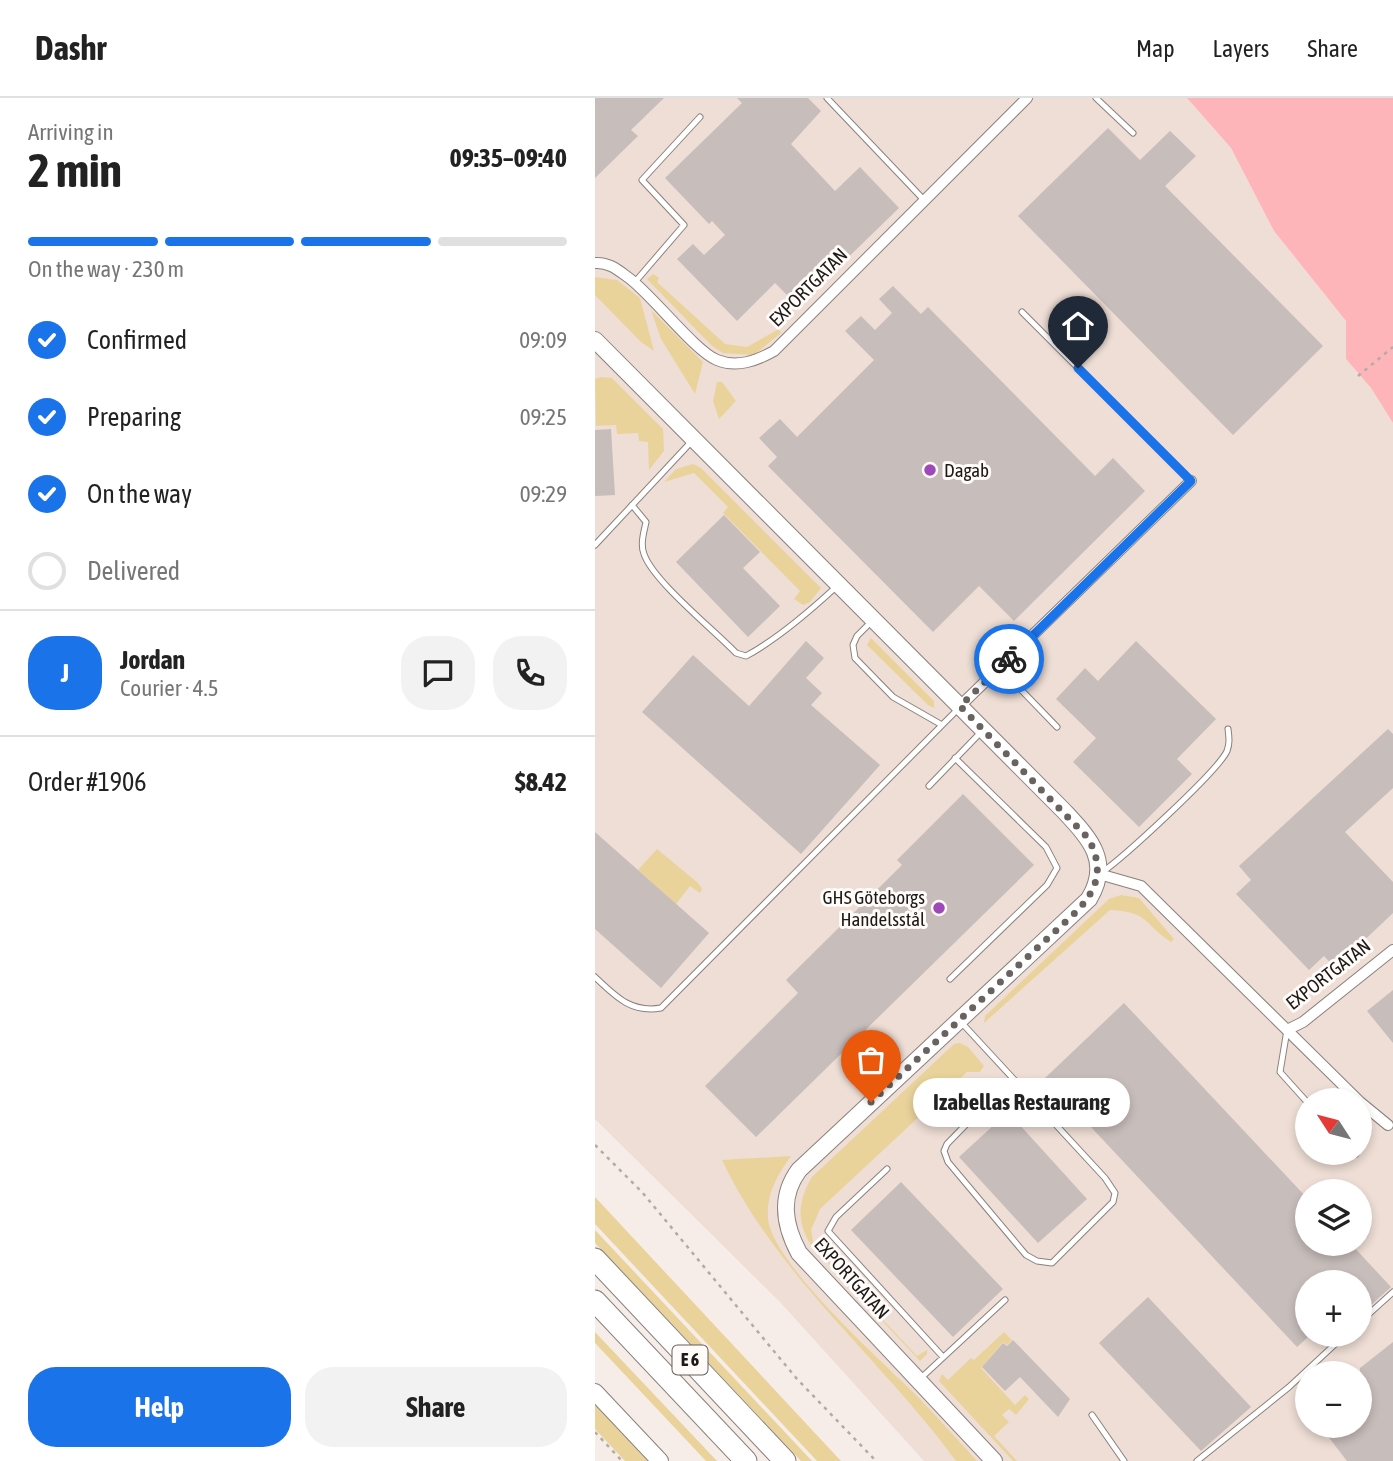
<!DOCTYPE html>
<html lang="en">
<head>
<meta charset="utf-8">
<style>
	body { margin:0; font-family:"Asap Condensed",sans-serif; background:#f2f2f2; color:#222; height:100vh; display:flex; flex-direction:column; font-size:26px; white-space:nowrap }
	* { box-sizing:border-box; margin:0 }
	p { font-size:23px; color:#767676 }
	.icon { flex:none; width:38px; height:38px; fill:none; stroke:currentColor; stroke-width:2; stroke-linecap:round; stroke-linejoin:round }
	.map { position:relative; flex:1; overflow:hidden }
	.panel { display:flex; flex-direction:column; background:#fff; width:595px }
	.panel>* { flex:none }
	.needle { width:46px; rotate:306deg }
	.fabs { position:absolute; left:700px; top:990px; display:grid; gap:14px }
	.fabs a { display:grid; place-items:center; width:77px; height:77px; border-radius:50%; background:#fff; box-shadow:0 4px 10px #0003; font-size:35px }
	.pin { position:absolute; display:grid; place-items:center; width:60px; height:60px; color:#fff; margin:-72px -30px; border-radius:50% 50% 50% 0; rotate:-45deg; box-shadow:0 0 7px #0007 }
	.pin .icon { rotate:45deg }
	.courier { position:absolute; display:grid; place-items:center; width:70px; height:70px; margin:-35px; border:5px solid #1a73e8; border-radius:50%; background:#fff; color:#222; box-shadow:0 2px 9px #0007 }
	.bubble { position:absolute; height:49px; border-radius:24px; background:#fff; box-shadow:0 4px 10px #0003; font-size:23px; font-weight:700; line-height:49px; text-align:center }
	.overview em { font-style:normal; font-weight:700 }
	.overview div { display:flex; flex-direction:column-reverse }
	.overview { display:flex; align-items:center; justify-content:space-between; height:119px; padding:0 28px }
	h1 { font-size:46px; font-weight:700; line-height:52px }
	.bar { display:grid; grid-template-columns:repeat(4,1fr); gap:10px 7px; align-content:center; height:84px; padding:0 28px }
	.bar i { height:9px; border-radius:5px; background:#e0e0e0 }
	.bar .on { background:#1a73e8 }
	.bar p { grid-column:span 4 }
	.line { display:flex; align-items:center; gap:18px; padding:0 28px; border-top:2px solid #e0e0e0 }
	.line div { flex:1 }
	.round { display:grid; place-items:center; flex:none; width:74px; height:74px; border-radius:28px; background:#f2f2f2 }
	ol { padding:0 28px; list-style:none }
	li { display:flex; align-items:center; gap:21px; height:77px }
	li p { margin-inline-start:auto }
	li .icon { padding:7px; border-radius:50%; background:#1a73e8; color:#fff; stroke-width:4 }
	li:last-child { color:#767676 }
	li i { width:38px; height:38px; border:4px solid #e0e0e0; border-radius:50% }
	.cta { display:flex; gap:14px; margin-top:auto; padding:14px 28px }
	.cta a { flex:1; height:80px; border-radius:28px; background:#1a73e8; color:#fff; font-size:28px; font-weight:700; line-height:80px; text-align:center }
	.cta a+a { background:#f2f2f2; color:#222 }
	header { display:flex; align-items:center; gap:42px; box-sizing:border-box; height:98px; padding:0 35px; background:#fff; border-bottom:2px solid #e0e0e0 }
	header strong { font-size:33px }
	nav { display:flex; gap:38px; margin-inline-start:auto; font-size:24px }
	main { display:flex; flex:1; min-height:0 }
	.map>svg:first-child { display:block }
	.built { fill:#eeded5; fill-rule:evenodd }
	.green { fill:#e9d39b }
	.water { fill:#feb5ba }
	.building { fill:#c7bdbb }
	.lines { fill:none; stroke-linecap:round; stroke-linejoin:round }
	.lane-casing { stroke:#89817d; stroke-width:7 }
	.street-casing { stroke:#89817d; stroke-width:12 }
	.secondary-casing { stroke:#89817d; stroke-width:18 }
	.highway-casing { stroke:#89817d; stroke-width:23 }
	.path { stroke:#b3aba8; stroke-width:2.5; stroke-dasharray:3.5 5; stroke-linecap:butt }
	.lane { stroke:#fff; stroke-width:5 }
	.street { stroke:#fff; stroke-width:10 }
	.secondary { stroke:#fff; stroke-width:16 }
	.highway { stroke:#fff; stroke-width:21 }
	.done { stroke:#686361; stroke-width:7; stroke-dasharray:0 12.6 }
	.route { stroke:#1a73e8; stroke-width:9 }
	.poi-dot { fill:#9e49b7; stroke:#fffbf9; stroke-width:2.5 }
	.labels { text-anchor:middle; stroke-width:6; stroke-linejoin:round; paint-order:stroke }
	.shield { fill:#fffbf9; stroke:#605d5c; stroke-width:2 }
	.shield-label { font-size:18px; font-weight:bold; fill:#1c1918 }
	.street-label { font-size:19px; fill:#1c1918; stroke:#fffbf9 }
	.poi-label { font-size:19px; fill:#1c1918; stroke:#fffbf9; text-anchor:start }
</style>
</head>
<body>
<header>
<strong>Dashr</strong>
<nav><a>Map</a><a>Layers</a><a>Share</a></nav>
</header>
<main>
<section class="panel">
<div class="overview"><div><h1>2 min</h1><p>Arriving in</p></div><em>09:35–09:40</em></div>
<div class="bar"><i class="on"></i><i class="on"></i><i class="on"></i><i></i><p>On the way · 230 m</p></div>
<ol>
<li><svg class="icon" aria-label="check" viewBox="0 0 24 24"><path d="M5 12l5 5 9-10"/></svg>Confirmed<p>09:09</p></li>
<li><svg class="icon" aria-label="check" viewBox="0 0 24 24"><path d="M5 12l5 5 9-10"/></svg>Preparing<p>09:25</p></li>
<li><svg class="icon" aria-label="check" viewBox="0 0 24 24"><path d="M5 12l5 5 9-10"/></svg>On the way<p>09:29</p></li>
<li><i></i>Delivered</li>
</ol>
<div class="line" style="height:126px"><b class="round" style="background:#1a73e8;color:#fff">J</b><div><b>Jordan</b><p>Courier · 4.5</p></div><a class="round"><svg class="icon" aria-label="chat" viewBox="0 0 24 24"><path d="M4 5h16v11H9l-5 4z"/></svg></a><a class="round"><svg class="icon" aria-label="phone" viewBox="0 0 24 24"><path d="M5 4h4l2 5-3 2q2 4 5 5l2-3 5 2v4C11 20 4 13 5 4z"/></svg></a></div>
<div class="line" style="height:91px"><div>Order #1906</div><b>$8.42</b></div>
<div class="cta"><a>Help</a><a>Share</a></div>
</section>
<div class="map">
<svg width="798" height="1363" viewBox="0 0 798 1363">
	<rect width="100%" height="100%" fill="#f6ede8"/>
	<path class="built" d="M0,0H592L636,50L679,133L751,223V261L776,290L798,325V1363H329L185,1204L0,1021ZM712,1003H765V1055H712ZM712,1094H765V1146H712ZM712,1185H765V1237H712ZM712,1276H765V1328H712Z"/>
	<path class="green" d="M58,176L64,180L62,184L130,246L152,249L184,231L186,235L159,257L128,255L117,248L52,181Z
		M0,179L22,182L45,200L59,253L46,244L0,197Z
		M56,212L108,264L100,296L66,241Z
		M6,279L17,280L68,331L69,353L54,372L53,344L44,343L43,335L22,336L21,327L1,328L0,281Z
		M122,284H127L141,303L124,321L118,303Z
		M98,366L106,370L226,490L215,504L208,507L199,501L205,493L128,415L133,409L99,375L69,384L81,371Z
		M276,540L339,603V610L333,607L272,547Z
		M62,751L103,785L107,791L105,795L95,788L81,806L43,772Z
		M526,797L544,800L579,841L576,844C547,825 555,814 515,812L389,925L390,918L514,801Z
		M365,945L373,949L389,968L385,974H372L225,1111L216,1132L219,1148L322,1258L332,1252V1256L325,1263L216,1147C201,1124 203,1102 217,1079L359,946Z
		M196,1058C182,1078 171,1096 173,1121C178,1167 289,1265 324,1300C344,1321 363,1342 382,1363H361C285,1259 184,1181 127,1062Z
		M0,1099L246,1363H222L0,1126Z
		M0,1132L217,1363H206L0,1145Z
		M0,1234L122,1363H111L0,1245Z
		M409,1234L417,1242L412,1247L408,1244L386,1270L420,1307L430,1297L434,1301L421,1317L414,1311L407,1317L414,1324L399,1338L422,1363H418L344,1283L347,1276L353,1282L376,1260L379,1262Z
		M0,1306L52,1362L53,1363H30L0,1331Z"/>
	<path class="water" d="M592,0H798V325L776,290L751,261V223L679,133L636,50Z"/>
	<path class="building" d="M0,0H69L36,32L43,38L0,80Z
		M142,0H213L226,13L196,46L240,93L265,69L304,110L203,208L180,185L142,223L82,161L98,146L109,157L130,137L117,123L114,126L70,80L147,5Z
		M513,30L545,62L575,33L601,58L570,88L728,248L638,337L423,118Z
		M298,188L326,216L333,209L500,378L518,360L550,393L419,523L384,488L338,534L173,368L182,359L164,340L185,321L202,339L279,262L250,233L266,218L280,232L297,215L284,201Z
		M16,331L20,397L0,398V332Z
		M129,417L165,454L148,470L185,508L153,539L81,464Z
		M211,543L229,560L211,580L227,595L216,607L285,667L206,756L47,614L98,557L154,608Z
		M541,543L621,621L582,661L597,676L544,729L478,664L501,640L461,601L490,570L503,583Z
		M793,631L798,636V690L750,734L798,784V815L740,870L729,858L714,872L641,796L656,782L644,768Z
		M368,696L439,767L161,1039L110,988L203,895L191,882L307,767L302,762Z
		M0,734L114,835L66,890L0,831Z
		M798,892V945L772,913Z
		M529,905L712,1100V1146H756L796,1189L765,1217V1185H712V1240L702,1249L450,980Z
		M413,1014L492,1101L443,1145L364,1059Z
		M306,1084L408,1191L358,1239L256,1132Z
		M553,1199L656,1309L606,1353L504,1245Z
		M418,1242L475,1301L463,1319L425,1279L410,1293L387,1269L408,1245L412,1248Z
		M798,1244V1363H752L725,1328H765V1270Z"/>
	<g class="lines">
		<g class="lane-casing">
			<path id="lane" d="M232,0L329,102
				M501,0L538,35
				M40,184L89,127L47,82L105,19
				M427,214L596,383
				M37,407L51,424C49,434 45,446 49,456C58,483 119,532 141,555L151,558C181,542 216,512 241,489
				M0,447L97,343
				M276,524L262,538L258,547L260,560L298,599L347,627
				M405,570L462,629
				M334,688L388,632
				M506,775C528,760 623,673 632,653C635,645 634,639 633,631
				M0,879C21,899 36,915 66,910L363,611
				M355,881L452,787L462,770L451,749L360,660
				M365,923L510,1080L520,1095L518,1104L457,1165L442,1163L431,1157L353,1064L349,1053L352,1046L389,1008
				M692,932L685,974L712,1004
				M760,1055L761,1056
				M292,1071L241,1119L233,1133L348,1259
				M765,1224L798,1194
				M326,1280L410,1202
				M497,1317L529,1363
				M602,1363L694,1289L750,1237"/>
		</g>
		<g class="street-casing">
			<path id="street" d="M0,165C14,164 23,172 34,180C58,198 100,253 122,262C142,270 161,263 179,253L432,0
				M365,608L596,383
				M504,776L546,788L764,1003
				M692,932L708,924L798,852
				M765,1004L793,1027"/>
		</g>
		<g class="secondary-casing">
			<path id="secondary" d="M0,242L469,713C494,740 517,763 494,801L204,1072C184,1099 189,1127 204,1155L399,1363
				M0,1294L65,1363"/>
		</g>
		<g class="highway-casing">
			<path id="highway" d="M0,1161L190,1363
				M0,1203L151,1363"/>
		</g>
		<path class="path" d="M763,278L798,249
			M0,1047L47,1094L202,1281L281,1363
			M0,1334L27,1363"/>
		<use href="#lane" class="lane"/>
		<use href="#street" class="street"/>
		<use href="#secondary" class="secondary"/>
		<use href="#highway" class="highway"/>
	</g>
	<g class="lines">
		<path class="done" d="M276,1004L481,814C504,790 509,769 493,740L365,608L414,561"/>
		<path class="route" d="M414,561L596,383L483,270"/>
	</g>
	<g class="poi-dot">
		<circle cx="335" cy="372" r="7"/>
		<circle cx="344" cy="810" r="7"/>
	</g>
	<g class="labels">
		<rect class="shield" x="77.5" y="1247.5" width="35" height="29" rx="5"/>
		<g class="shield-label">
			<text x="95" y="1268">E 6</text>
		</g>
		<g class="street-label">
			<text transform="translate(213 189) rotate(-45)" y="7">EXPORTGATAN</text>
			<text transform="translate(733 876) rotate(-38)" y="7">EXPORTGATAN</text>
			<text transform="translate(257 1180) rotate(48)" y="7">EXPORTGATAN</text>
		</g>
		<g class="poi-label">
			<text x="349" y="379">Dagab</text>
			<text x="330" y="806" text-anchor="end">GHS Göteborgs<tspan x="330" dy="22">Handelsstål</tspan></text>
		</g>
	</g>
</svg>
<div class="fabs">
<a><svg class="needle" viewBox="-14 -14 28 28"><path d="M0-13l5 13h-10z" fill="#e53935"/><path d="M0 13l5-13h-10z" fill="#767676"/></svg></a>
<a><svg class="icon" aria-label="layers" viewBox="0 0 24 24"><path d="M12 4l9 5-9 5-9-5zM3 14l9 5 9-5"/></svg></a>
<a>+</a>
<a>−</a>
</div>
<div class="pin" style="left:276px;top:1004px;background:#ea580c"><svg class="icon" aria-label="bag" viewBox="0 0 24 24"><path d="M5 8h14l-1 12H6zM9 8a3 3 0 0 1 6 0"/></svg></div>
<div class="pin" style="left:483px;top:270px;background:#1f2937"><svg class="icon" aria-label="home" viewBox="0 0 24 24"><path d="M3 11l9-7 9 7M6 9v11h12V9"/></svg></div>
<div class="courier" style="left:414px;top:561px"><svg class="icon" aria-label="bike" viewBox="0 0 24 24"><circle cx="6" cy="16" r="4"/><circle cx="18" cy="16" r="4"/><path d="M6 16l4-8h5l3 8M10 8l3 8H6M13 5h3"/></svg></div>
<div class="bubble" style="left:318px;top:980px;width:217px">Izabellas Restaurang</div>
</div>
</main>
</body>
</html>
